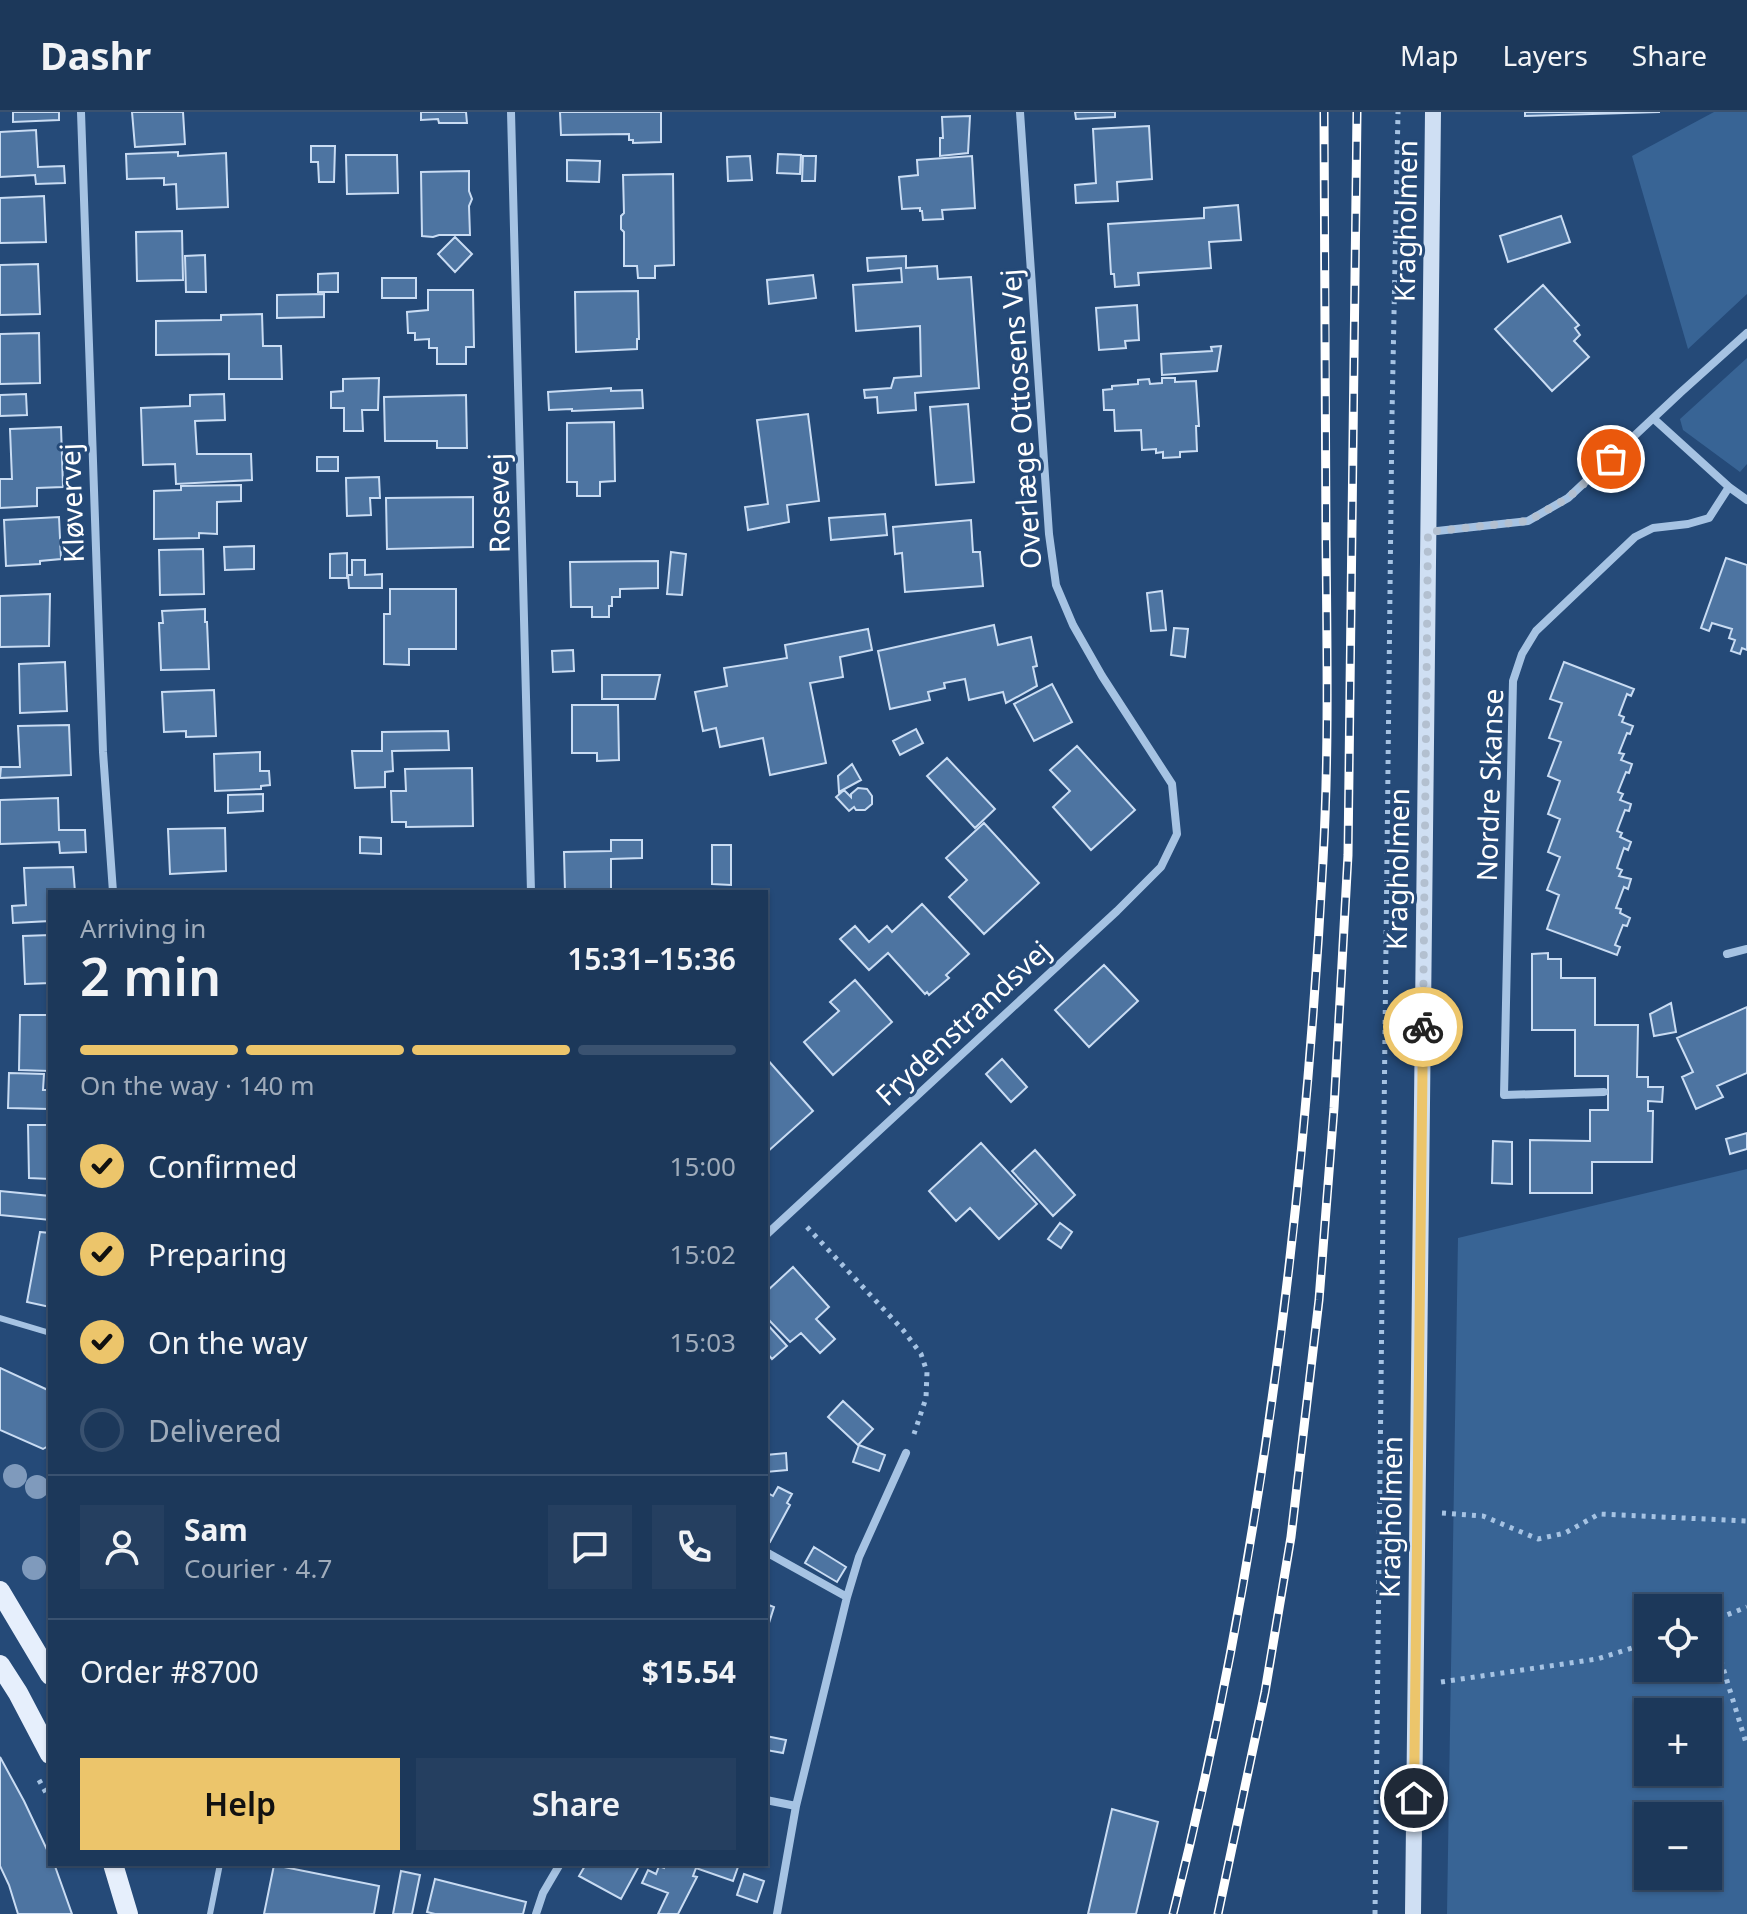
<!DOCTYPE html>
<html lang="en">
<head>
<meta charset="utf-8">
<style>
	body { margin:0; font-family:"Noto Sans",sans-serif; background:#253f60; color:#f1f3f6; height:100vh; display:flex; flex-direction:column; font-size:30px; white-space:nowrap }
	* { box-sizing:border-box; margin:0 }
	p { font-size:26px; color:#a0acbb }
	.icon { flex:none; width:44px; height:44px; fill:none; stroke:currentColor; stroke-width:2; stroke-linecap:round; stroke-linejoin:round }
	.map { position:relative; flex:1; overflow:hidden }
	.panel { position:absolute; left:48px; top:778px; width:720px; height:976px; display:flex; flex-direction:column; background:#1c385a; border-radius:0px; box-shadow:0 2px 6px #0004,0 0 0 2px #3a5270 }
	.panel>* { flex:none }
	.controls { position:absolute; left:1634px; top:1482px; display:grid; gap:16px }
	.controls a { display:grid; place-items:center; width:88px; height:88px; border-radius:0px; background:#1c385a; box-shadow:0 2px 6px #0004,0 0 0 2px #3a5270; font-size:40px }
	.pin { position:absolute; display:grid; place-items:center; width:68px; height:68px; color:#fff; margin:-34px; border:4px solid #fff; border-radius:50%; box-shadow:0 2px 8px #0007 }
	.courier { position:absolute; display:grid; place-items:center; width:80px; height:80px; margin:-40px; border:6px solid #ecc56b; border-radius:50%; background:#fff; color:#222; box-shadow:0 2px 10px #0007 }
	.summary em { font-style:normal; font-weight:600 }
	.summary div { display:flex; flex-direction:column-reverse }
	.summary { display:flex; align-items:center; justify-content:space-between; height:136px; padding:0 32px }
	h1 { font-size:52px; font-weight:600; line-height:60px }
	.bar { display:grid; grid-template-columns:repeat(4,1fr); gap:12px 8px; align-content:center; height:96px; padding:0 32px }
	.bar i { height:10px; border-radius:6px; background:#3a5270 }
	.bar .current { background:#ecc56b }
	.bar p { grid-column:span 4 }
	.line { display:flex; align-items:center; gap:20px; padding:0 32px; border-top:2px solid #3a5270 }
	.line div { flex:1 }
	.round { display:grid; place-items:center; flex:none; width:84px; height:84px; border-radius:0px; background:#253f60 }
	ol { padding:0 32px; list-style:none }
	li { display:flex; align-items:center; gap:24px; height:88px }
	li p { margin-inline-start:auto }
	li .icon { padding:8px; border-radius:50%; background:#ecc56b; color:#111; stroke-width:4 }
	li:last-child { color:#a0acbb }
	li i { width:44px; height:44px; border:4px solid #3a5270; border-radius:50% }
	.cta { display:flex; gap:16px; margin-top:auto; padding:16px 32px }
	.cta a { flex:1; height:92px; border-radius:0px; background:#ecc56b; color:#111; font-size:32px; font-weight:600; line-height:92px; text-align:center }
	.cta a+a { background:#253f60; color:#f1f3f6 }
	header { display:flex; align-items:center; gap:48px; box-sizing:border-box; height:112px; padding:0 40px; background:#1c385a; border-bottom:2px solid #3a5270 }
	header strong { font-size:38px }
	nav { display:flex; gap:44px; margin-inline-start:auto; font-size:28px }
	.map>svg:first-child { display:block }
	.green { fill:#386495; fill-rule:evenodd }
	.building { fill:#4d74a1; stroke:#c9dcf3; stroke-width:2 }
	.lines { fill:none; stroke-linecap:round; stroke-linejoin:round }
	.path { stroke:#a6c3e3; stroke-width:5; stroke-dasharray:4 6; stroke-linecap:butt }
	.lane { stroke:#a6c3e3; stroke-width:6 }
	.street { stroke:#a6c3e3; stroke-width:8 }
	.secondary { stroke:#cfdff3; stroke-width:16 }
	.primary { stroke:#e6effc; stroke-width:20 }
	.rail-casing { stroke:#fff; stroke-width:9 }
	.rail { stroke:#254a78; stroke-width:6; stroke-dasharray:18; stroke-linecap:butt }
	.tree { fill:#7f9abc }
	.done { stroke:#b3c0d0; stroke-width:8; stroke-dasharray:0 14.4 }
	.route { stroke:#ecc56b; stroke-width:10 }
	.labels { text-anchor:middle; stroke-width:6; stroke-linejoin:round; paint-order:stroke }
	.street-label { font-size:28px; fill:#fff; stroke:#254a78 }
</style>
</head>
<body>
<header>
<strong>Dashr</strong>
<nav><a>Map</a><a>Layers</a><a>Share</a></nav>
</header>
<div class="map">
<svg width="1747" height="1802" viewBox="0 0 1747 1802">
	<rect width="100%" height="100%" fill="#254a78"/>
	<path class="green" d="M1714,0H1747V182L1688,237L1632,44Z
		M1747,246V352L1740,360L1683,318L1680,307Z
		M1747,1057V1802H1447L1458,1126ZM1708,1496V1556H1648V1496ZM1648,1600H1708V1660H1648ZM1648,1704H1708V1764H1648Z"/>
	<path class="building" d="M13,0H59V8L13,10Z
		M132,0H183L185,32L135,35Z
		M421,0H466L467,11H439L438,7L421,8Z
		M560,0H661V30L633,31V28H629V22L561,23Z
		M1075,0H1115V5L1076,7Z
		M1525,0H1660L1525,4Z
		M970,4L968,41L940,44V26H943L942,5Z
		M1149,14L1152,67L1117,70L1118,89L1076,91L1075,73L1096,71L1093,17Z
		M36,18L38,55L64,54L65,71L36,72L35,63L0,65V20Z
		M311,34H335L334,70H319L318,50H311Z
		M178,40V44L226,41L228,95L177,97L176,72L164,73V66L127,67L126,42Z
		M778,42L801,43L800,62L777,61Z
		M346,43H397L398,81L347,82Z
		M750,44L752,68L728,69L727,45Z
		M803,44H816L815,69H802Z
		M972,44L975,96L942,98L943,107L923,108L922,99H920V96L902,97L899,65L918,63L917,48Z
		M567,48L600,49L599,70L567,69Z
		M469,59V79L472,87L469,94L470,123H439L433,125L422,124L421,60Z
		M673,62L674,153L655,154V166H638L637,154H624V120L621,117V104L624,101L623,63Z
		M44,84L46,130L0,131V86Z
		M1238,93L1241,128L1209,130L1211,156L1138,161L1139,173L1115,175L1114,162H1111L1108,112L1204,106V96Z
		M1561,104L1570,130L1508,150L1500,124Z
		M182,119L183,168L137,169L136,120Z
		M455,125L472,142L455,160L438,142Z
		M205,143L206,180H186L185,144Z
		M906,144V156L937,154L938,167L971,165L979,276L915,281L916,298L878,301L877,285L865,286L864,278L891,276L894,266L921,264L920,214L856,219L853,173L902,170L901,156L868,159L867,146Z
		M38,152L40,202L0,203V153Z
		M338,161V180H318V162Z
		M813,163L816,186L769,192L767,168Z
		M382,166H416V186H382Z
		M1543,173L1579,213L1575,216L1580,223L1574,229L1589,245L1552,279L1495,217Z
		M428,178H473L474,235H466V252H437V236H429V227L415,228V221H408L407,200L428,198Z
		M638,179L639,227H637V237L576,240L575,180Z
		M324,182V205L277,206V183Z
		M1137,193L1139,228L1125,229L1126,236L1099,238L1096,196Z
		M262,202L263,234H281L282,267H229V242L156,243V209L221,208V203Z
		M39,221L40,271L0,272V222Z
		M1221,234L1217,259L1162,263L1161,242L1212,239L1211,235Z
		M379,266L378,298H362L363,319H344V296H331V280L343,279V267Z
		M1162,266H1175V270L1196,269L1199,314H1196L1197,339L1180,340V345L1163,346V340L1156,341V337L1142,338L1141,318L1115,319L1114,298H1104L1103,278L1112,277V274L1138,272V268L1149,267L1150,272L1162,271Z
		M611,276V279L642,278L643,296L572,299V297L549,298L548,280Z
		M26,282L27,303L0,304V283Z
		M224,282L225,308L195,309L197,342H251L252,368L176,372L175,352L143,353L141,296L190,294V283Z
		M466,283L467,336H437V329H385L384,285Z
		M968,292L974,370L936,373L930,295Z
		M808,302L819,389L787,393L789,410L748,418L745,395L768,392L757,308Z
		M614,310L615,369L600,370V384H577V370H567V311Z
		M61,315L63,375L37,376V394L0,396V367H12L10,317Z
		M317,345H338V359H317Z
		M379,365L380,386H370L371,403L347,404L346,366Z
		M241,373V389L217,390V422L199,421V426L154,427V379L181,378V374Z
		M473,385V435L387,437L386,386Z
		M885,402L887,423L831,428L829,406Z
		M59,405L61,447L40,449V452L6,454L4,408Z
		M971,408L973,440H980L983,474L905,480L902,441L895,442L893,415Z
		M254,434V457L225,458L224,435Z
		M203,437L204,482L160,483L159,438Z
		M671,440L686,442L682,483L667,482Z
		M347,441V466H330V442Z
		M1726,446L1747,453V538L1742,536L1740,542L1731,539L1735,528L1729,526L1732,517L1712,511L1709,519L1701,516Z
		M352,448H365V463L382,462V476H349L348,463H352Z
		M658,449V476L620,477V485H612V494H609V505H592V495H571L570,450Z
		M390,477H456V537H409V553L384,552V502H390Z
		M1162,479L1166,518L1151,519L1147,481Z
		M50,482L49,534L0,535V484Z
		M205,497V510H207L209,557L161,558L159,511H163L162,499Z
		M994,513L998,533L1031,525L1037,554L1033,555L1037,574L1006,591L1003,580L969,588L965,567L944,571L945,576L928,580L930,588L890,597L878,539Z
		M1174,516L1188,517L1185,545L1171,543Z
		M868,517L872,538L840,545L843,565L810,571L826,651L770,663L763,626L720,635L716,616L703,619L695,580L727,574L724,556L787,546L785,533Z
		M573,538L574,559L553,560L552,539Z
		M65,550L67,599L20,601L19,552Z
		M1564,550L1634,577L1631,584L1627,582L1619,603L1624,605L1622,610L1633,614L1630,622L1627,621L1619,641L1624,642L1621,648L1632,652L1629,661L1626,660L1618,680L1623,682L1620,688L1631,692L1629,699L1625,698L1617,719L1622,721L1620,725L1631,730L1628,738L1624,736L1617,756L1622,758L1619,764L1631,767L1628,777L1624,775L1616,796L1621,797L1620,801L1630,806L1627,814L1623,813L1615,833L1620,835L1617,843L1547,817L1559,783L1547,778L1560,745L1548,740L1560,707L1548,702L1560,669L1548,664L1561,630L1549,626L1562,591L1550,587Z
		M602,563H660L655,587H602Z
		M1052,572L1072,610L1034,629L1014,592Z
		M214,578L216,624L186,625V619L164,620L162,580Z
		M572,593H618L619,648L597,649V641H572Z
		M69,613L71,663L0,666L1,655H20L18,614Z
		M916,617L923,631L900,643L893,629Z
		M448,619L449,638L392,639L393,659L385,660V675L355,676L352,639H382V620Z
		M1077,634L1135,698L1091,738L1053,695L1070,679L1050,658Z
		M260,640V659H269L270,673L261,674V677L215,679L214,642Z
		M947,646L995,697L975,716L927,664Z
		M852,652L861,668L839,680L838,664Z
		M472,656L473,714L406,715V710H392L391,679H406L405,657Z
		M858,676L867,677L872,684V692L865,698H856L854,695L849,699L836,685L844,678L851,685V682Z
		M263,682V699L228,701V683Z
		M58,686L59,718H85L86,740L60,741L59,730L0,732V688Z
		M984,711L1039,771L984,822L949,785L967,768L946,746Z
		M225,716L226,759L170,762L168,717Z
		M360,725L381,726V742L360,741Z
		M611,728H642V746L611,747V780H565L564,740L611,739Z
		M712,733H731V773L712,772Z
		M73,755L75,780H50V809L13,811L12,794L26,793L24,756Z
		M922,792L969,842L946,863L949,866L929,883L927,880L925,882L888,841L869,858L840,827L855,814L869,830L887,814L892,820Z
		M50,823V871L25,872L23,824Z
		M1548,841V847H1561V866H1595V913H1638L1637,965H1648V975H1663L1662,990L1648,989V999H1653L1652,1050H1592V1081H1530V1028L1590,1029V998H1608V964H1575V918H1532V842Z
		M1104,853L1138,889L1089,935L1055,898Z
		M855,868L892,910L833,963L804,930L839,899L830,890Z
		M1671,891L1676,920L1654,924L1650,902Z
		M1747,895V961L1717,974L1723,985L1696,997L1682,965L1693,960L1677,926Z
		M20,903H50V959L19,958Z
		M766,946L813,999L766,1041Z
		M1002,947L1027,975L1011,990L986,962Z
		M9,961L44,962L43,978H50V997L8,996Z
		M28,1013H50V1067L29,1066Z
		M1747,1021V1037L1730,1042L1726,1027Z
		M1493,1029L1512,1030V1072L1492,1071Z
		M981,1031L1037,1092L999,1127L970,1096L956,1109L929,1079Z
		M1035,1038L1075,1083L1053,1104L1012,1059Z
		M0,1079L50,1084V1108L0,1103Z
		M1060,1111L1072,1120L1061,1136L1048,1127Z
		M40,1120L50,1121V1195L27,1190Z
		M793,1155L829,1195L816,1207L835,1227L820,1241L801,1221L790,1230L766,1205V1180Z
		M766,1211L787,1234L772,1247L766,1240Z
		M0,1256L50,1279V1333L43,1337L0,1318Z
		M843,1289L873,1317L858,1333L828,1305Z
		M859,1333L885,1343L879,1359L853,1350Z
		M786,1341L787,1358L766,1360V1343Z
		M778,1375L792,1382L787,1391L790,1393L770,1430L766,1428V1380L773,1384Z
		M814,1435L846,1455L837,1470L805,1451Z
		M766,1492L774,1495L768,1514L766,1513Z
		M766,1624L786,1628L783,1641L766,1638Z
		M0,1645L24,1689L50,1744V1752H54L56,1757L72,1802H18L9,1773L0,1754Z
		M1112,1697L1158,1710L1136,1802H1088Z
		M586,1752H640L621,1787L579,1764Z
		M665,1752H739L733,1769L696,1756L693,1764L697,1765L678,1802H658L668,1781L642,1771L648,1758L656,1762L659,1754L664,1756Z
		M274,1753L379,1774L374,1802H264Z
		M401,1759L420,1763L412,1802H393Z
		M744,1762L764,1769L757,1790L737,1783Z
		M435,1767L526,1790L523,1802H435L427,1800Z"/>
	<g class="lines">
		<path class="path" d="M807,1115L903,1218L921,1242L927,1260L926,1286L914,1322
			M1442,1401L1483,1404L1538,1427L1565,1421L1599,1402L1747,1409
			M1709,1510L1747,1634
			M1709,1510L1747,1495
			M1441,1570L1597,1547L1648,1531
			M39,1668L50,1688
			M1375,1802L1392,303L1398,0"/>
		<path class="lane" d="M0,1206L50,1221
			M210,1802L220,1752"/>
		<path class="street" d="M81,0L103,640L113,780
			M511,0L531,780
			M1654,307L1729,375L1747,388
			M1428,420L1528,409L1568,386L1680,281L1747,221
			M1727,842L1747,837
			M1604,980L1504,983L1513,569L1522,542L1536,519L1635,425L1653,416L1688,412L1709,406L1729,375
			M766,1123L1117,799L1161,755L1177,722L1172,672L1102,564L1073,513L1056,473L1049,422L1020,0
			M766,1440L847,1485
			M766,1688L796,1694
			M536,1802L543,1781L560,1752
			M777,1802L796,1694L847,1485L859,1445L906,1341"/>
		<path class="secondary" d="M1413,1802L1433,0"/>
		<path class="primary" d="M0,1479L50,1563
			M0,1553L18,1581L50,1642
			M113,1752L128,1802"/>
		<g class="rail-casing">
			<path id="rail" d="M1173,1802C1260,1457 1304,1102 1323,748C1329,642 1327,535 1326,429C1326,286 1325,143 1324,0
				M1218,1802L1265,1580L1291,1425L1319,1188L1334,996L1348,743L1357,0"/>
		</g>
		<use href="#rail" class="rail"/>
	</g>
	<g class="tree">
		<circle cx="15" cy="1364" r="12"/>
		<circle cx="37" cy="1375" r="12"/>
		<circle cx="34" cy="1456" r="12"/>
	</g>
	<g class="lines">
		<path class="done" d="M1423,915L1428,420L1528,409L1568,386L1611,347"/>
		<path class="route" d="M1414,1686L1423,915"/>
	</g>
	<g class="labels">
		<g class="street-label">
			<text transform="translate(1406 109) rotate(-89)" y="10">Kragholmen</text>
			<text transform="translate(1021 307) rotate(-94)" y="10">Overlæge Ottosens Vej</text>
			<text transform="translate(72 391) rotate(-92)" y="10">Kløvervej</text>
			<text transform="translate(499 391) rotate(-91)" y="10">Rosevej</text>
			<text transform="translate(1490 673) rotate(-88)" y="10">Nordre Skanse</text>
			<text transform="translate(1398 757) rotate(-89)" y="10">Kragholmen</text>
			<text transform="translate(963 911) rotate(-43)" y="10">Frydenstrandsvej</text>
			<text transform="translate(1391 1405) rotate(-89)" y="10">Kragholmen</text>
		</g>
	</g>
</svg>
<div class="controls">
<a><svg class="icon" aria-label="locate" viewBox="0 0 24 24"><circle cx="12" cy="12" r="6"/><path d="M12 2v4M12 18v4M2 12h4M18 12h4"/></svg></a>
<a>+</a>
<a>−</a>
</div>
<div class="pin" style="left:1611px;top:347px;background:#ea580c"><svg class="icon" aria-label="bag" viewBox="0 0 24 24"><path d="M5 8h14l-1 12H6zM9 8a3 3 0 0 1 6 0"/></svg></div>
<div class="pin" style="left:1414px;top:1686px;background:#1f2937"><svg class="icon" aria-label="home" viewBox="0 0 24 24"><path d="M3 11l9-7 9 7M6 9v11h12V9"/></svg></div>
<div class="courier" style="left:1423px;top:915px"><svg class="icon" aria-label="bike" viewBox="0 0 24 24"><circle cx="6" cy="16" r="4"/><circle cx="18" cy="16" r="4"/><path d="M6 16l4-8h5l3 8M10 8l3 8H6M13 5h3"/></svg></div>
<section class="panel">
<div class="summary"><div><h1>2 min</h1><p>Arriving in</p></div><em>15:31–15:36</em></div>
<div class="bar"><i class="current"></i><i class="current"></i><i class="current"></i><i></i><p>On the way · 140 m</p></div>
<ol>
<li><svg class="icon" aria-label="check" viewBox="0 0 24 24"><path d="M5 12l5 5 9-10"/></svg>Confirmed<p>15:00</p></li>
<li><svg class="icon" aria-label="check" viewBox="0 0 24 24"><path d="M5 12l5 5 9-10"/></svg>Preparing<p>15:02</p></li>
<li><svg class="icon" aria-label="check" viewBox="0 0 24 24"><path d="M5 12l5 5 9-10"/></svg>On the way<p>15:03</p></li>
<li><i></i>Delivered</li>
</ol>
<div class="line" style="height:144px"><a class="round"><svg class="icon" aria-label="person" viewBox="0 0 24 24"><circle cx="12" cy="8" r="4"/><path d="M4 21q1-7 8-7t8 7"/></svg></a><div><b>Sam</b><p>Courier · 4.7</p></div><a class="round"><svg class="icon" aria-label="chat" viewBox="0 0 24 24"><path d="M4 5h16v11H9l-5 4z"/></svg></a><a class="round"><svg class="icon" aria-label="phone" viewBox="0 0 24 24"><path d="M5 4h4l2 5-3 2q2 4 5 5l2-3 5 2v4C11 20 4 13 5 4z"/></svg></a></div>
<div class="line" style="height:104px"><div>Order #8700</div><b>$15.54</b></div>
<div class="cta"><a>Help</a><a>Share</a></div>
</section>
</div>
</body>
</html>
